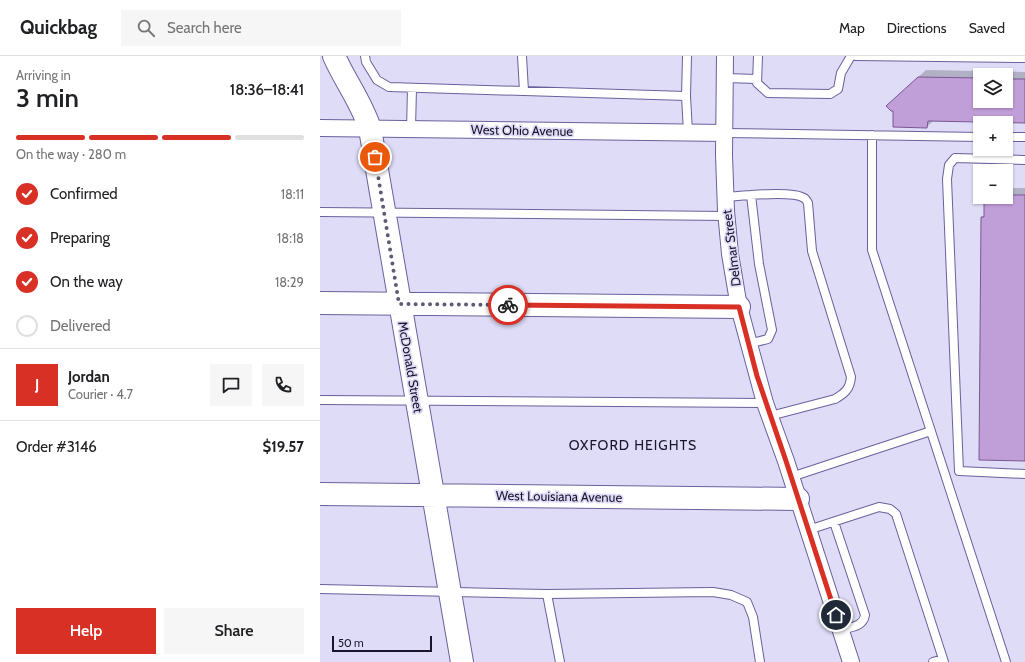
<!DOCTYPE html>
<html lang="en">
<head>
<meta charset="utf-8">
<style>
	body { margin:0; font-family:Cabin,sans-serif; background:#f6f6f6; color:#202124; height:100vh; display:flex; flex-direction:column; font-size:15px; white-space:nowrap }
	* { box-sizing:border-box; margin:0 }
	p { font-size:13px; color:#757577 }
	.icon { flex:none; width:22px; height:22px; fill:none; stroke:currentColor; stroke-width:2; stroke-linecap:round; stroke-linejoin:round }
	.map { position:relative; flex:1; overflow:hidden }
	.panel { display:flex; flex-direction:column; background:#fff; width:320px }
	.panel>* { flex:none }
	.controls { position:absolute; left:653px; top:12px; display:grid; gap:8px }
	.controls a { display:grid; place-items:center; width:40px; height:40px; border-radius:0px; background:#fff; box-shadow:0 1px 3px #0004; font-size:20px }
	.scale { position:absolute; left:12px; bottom:10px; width:100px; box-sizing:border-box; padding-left:4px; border:2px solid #1a152d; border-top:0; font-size:11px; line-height:14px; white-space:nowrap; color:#1a152d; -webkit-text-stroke:3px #dfdcf7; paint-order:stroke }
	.pin { position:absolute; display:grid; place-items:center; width:34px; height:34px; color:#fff; margin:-17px; border:2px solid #fff; border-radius:50%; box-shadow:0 1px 4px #0007 }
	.courier { position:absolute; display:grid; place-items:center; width:40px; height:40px; margin:-20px; border:3px solid #d93025; border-radius:50%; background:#fff; color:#222; box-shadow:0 1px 5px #0007 }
	.summary em { font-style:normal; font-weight:600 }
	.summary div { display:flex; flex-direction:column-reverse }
	.summary { display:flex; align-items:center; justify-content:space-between; height:68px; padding:0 16px }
	h1 { font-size:26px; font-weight:600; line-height:30px }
	.bar { display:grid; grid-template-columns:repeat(4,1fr); gap:6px 4px; align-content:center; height:48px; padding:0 16px }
	.bar i { height:5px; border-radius:3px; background:#e0e0e0 }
	.bar .on { background:#d93025 }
	.bar p { grid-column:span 4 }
	.line { display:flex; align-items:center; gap:10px; padding:0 16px; border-top:1px solid #e0e0e0 }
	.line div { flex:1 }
	.round { display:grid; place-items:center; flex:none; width:42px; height:42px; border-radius:0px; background:#f6f6f6 }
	ol { padding:0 16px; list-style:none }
	li { display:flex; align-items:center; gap:12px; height:44px }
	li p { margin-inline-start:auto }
	li .icon { padding:4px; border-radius:50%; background:#d93025; color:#fff; stroke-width:4 }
	li:last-child { color:#757577 }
	li i { width:22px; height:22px; border:2px solid #e0e0e0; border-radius:50% }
	.primary-button { display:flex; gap:8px; margin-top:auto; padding:8px 16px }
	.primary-button a { flex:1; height:46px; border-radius:0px; background:#d93025; color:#fff; font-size:16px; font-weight:600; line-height:46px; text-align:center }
	.primary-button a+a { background:#f6f6f6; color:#202124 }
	header { display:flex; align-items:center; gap:24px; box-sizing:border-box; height:56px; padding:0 20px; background:#fff; border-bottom:1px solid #e0e0e0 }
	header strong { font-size:19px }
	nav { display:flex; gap:22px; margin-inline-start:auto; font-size:14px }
	.search { width:280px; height:36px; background:#f6f6f6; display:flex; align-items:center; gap:10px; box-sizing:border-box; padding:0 14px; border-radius:0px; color:#757577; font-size:15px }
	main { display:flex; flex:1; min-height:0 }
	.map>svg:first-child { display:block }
	.shadow { fill:#0003; fill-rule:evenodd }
	.building { fill:#c09ed8; stroke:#795890 }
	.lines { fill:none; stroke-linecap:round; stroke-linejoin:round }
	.lane-casing { stroke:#6a609c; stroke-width:10 }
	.street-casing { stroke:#6a609c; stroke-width:18 }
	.secondary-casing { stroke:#6a609c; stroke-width:24 }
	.lane { stroke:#fff; stroke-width:8 }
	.street { stroke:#fff; stroke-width:16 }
	.secondary { stroke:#fff; stroke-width:22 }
	.done { stroke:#5f5b74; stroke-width:4; stroke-dasharray:0 7.2 }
	.route { stroke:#d93025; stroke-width:5 }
	.labels { text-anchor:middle; stroke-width:3.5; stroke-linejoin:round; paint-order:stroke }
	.street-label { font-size:13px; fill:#1a152d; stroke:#dfdcf7 }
	.neighbourhood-label { font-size:14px; letter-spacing:1px; fill:#1a152d; stroke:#dfdcf7 }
</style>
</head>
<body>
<header>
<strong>Quickbag</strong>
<div class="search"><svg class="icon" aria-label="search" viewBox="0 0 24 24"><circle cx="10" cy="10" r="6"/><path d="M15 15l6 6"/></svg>Search here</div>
<nav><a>Map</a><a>Directions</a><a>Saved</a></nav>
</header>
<main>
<section class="panel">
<div class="summary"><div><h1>3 min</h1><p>Arriving in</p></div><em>18:36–18:41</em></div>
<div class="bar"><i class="on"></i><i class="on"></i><i class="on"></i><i></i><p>On the way · 280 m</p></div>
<ol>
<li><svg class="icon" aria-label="check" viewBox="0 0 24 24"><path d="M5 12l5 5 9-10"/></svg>Confirmed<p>18:11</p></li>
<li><svg class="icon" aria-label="check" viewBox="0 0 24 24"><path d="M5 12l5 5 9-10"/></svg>Preparing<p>18:18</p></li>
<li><svg class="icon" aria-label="check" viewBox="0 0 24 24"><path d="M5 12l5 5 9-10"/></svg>On the way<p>18:29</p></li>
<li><i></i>Delivered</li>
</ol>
<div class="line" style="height:72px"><b class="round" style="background:#d93025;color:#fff">J</b><div><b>Jordan</b><p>Courier · 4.7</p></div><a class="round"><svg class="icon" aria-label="chat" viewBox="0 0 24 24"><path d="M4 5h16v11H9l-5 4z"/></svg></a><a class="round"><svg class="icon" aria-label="phone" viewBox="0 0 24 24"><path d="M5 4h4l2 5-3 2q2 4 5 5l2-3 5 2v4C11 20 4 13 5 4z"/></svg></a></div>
<div class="line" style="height:52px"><div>Order #3146</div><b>$19.57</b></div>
<div class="primary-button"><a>Help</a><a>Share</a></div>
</section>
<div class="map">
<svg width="705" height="606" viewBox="0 0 705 606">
	<rect width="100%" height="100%" fill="#dfdcf7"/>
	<path class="shadow" d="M606,14L705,16V66L614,64L607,71L574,43ZM660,19H686V45H660Z
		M686,132H705V404L662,161L665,158V141H686Z"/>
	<path class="building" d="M598,21L660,22V45H686V23H705V67L608,65L607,72L573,71V55H571L566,50Z
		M686,139H705V405L659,404L661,161H664V141H686Z"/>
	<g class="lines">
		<g class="lane-casing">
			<path id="lane" d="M45,0L46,6L57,24L69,31L366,40L368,76
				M202,0L204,35
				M438,0L437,27L448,37L510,38L518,33L521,17L531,0
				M536,0L705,2
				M405,22L437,23
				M366,40L367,0
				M91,73L92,32
				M405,77L660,81
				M552,79V194L686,606
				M686,81H705
				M705,104L635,102L629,109L627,123L639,415L705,418
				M405,141C421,140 472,134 484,142C486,143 487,145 488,147L492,195L531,321C530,333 525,337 515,343L450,360
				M0,156L407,160
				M428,288L448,283L452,274L439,208L431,139
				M0,344L445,347
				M471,421L611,375
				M514,466L545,559C543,571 531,571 520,574
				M488,474L559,451L570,453L576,458L624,606
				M0,533L227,538L393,536L411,539L427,546L433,561L440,606
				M227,538L240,606
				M613,606L623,603"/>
		</g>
		<g class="street-casing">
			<path id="street" d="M405,0L404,99L406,155L410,198L419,251L445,347L466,405L531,606
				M0,72L405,77"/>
		</g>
		<g class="secondary-casing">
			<path id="secondary" d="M14,0C25,25 42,47 50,73L142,606
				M0,247L419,251
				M0,438L478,443"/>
		</g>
		<use href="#lane" class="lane"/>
		<use href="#street" class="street"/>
		<use href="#secondary" class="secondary"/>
	</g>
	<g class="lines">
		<path class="done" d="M55,101L79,248L188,249"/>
		<path class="route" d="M188,249L419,251L437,320L466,405L516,559"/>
	</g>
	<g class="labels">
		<g class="street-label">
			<text transform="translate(202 74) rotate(1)" y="5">West Ohio Avenue</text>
			<text transform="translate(411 192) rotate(-97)" y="5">Delmar Street</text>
			<text transform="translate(91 311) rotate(80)" y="5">McDonald Street</text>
			<text transform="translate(239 440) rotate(1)" y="5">West Louisiana Avenue</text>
		</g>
		<g class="neighbourhood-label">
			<text x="313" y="394">OXFORD HEIGHTS</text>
		</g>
	</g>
</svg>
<div class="controls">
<a><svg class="icon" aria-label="layers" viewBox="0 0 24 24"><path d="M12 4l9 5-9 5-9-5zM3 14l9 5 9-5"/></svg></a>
<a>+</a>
<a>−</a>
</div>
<div class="scale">50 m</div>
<div class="pin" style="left:55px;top:101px;background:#ea580c"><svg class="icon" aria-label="bag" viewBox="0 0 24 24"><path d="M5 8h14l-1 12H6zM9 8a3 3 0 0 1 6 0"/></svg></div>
<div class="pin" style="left:516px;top:559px;background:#1f2937"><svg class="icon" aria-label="home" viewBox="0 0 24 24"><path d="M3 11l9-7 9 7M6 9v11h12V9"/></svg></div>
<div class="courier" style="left:188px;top:249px"><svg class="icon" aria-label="bike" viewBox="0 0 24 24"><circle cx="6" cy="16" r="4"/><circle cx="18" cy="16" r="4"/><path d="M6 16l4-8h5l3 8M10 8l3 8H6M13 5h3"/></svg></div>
</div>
</main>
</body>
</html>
